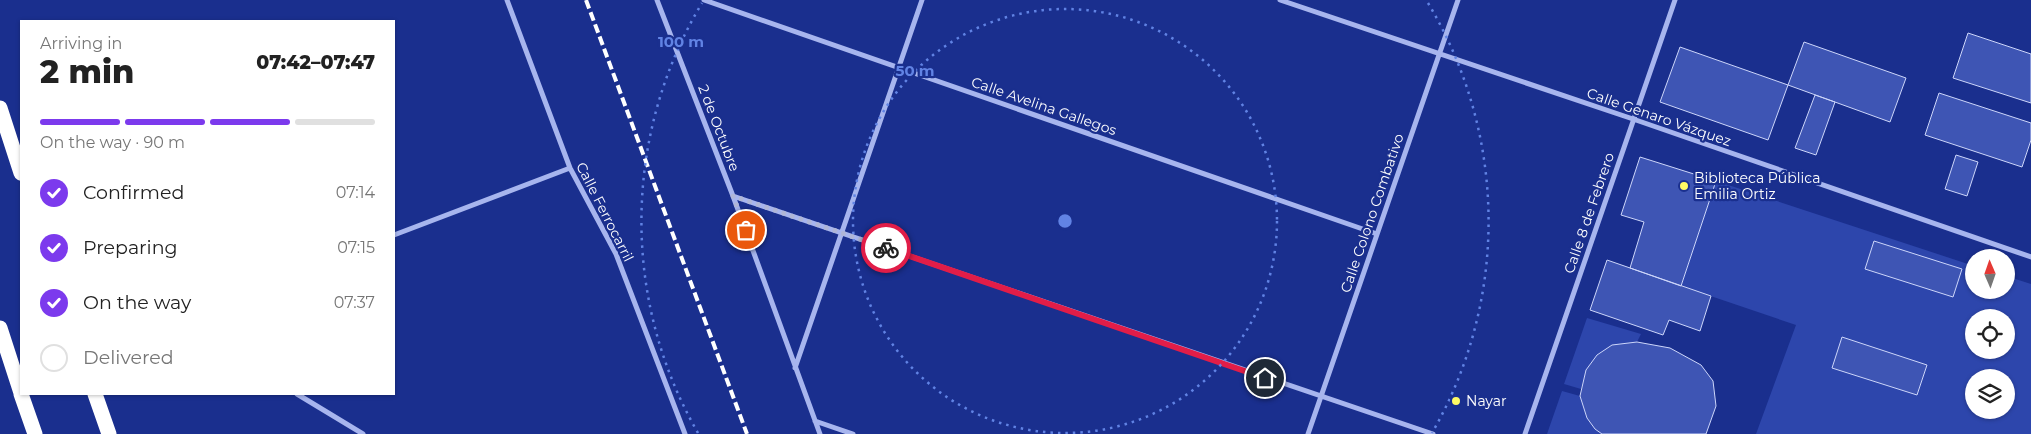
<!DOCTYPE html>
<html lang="en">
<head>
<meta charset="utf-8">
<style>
	body { margin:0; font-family:Montserrat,sans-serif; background:#f2f2f2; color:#222; height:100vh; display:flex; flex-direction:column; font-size:19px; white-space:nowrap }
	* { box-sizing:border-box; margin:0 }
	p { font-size:16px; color:#767676 }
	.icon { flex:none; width:28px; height:28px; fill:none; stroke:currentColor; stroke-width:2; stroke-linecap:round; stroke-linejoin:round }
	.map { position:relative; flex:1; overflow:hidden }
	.drawer { position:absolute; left:20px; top:20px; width:375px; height:375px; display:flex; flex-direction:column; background:#fff; border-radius:0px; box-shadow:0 1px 4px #0004 }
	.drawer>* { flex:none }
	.needle { width:32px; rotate:358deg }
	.tools { position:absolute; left:1965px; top:249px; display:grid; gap:10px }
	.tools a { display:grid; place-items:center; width:50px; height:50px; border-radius:50%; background:#fff; box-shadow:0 1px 4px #0004; font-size:25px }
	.pin { position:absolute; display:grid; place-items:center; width:42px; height:42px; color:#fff; margin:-21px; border:2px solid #fff; border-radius:50%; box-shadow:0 1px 5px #0007 }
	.courier { position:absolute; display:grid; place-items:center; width:50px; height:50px; margin:-25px; border:4px solid #e11d48; border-radius:50%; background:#fff; color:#222; box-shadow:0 1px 6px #0007 }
	.summary em { font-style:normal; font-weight:800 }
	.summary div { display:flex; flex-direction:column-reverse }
	.summary { display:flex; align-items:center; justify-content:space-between; height:85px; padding:0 20px }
	h1 { font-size:32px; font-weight:800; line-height:38px }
	.bar { display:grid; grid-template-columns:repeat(4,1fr); gap:8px 5px; align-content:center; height:60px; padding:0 20px }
	.bar i { height:6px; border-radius:4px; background:#e0e0e0 }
	.bar .on { background:#7c3aed }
	.bar p { grid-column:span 4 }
	ol { padding:0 20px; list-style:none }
	li { display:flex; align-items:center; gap:15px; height:55px }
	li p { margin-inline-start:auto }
	li .icon { padding:5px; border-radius:50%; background:#7c3aed; color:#fff; stroke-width:4 }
	li:last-child { color:#767676 }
	li i { width:28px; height:28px; border:2px solid #e0e0e0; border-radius:50% }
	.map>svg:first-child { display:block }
	.green { fill:#2d46ac; fill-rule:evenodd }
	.building { fill:#3e55b4; stroke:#cdd6fa }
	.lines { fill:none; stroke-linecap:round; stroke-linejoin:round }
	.street { stroke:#a7b5ee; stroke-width:5 }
	.highway { stroke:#fff; stroke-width:15 }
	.rail { stroke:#fff; stroke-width:4; stroke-dasharray:9 4; stroke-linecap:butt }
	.done { stroke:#afb6d7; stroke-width:5; stroke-dasharray:0 9 }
	.route { stroke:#e11d48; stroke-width:6 }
	.ring { fill:none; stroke:#6183e4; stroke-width:2.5; stroke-dasharray:2.5 5 }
	.poi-dot { fill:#fffa64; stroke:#1a2f8e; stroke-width:2 }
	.labels { text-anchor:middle; stroke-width:4.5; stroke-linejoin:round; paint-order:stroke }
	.street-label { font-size:14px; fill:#fff; stroke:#1a2f8e }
	.poi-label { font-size:14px; fill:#fff; stroke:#1a2f8e; text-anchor:start }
	.centre { fill:#6183e4; stroke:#1a2f8e; stroke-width:2.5 }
	.ring-label { font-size:15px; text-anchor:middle; font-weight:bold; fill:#6183e4; stroke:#1a2f8e; stroke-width:4.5; stroke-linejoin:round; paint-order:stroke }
</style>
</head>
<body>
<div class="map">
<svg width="2031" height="434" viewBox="0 0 2031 434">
	<rect width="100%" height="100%" fill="#1a2f8e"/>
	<path class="green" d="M1716,181L1974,266V290H2006V276L2031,284V434H1756L1796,325L1681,286ZM1974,318H2006V350H1974ZM1974,378H2006V410H1974Z
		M1587,318L1641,334L1637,342C1602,347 1591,354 1581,389L1564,384Z
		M1562,391L1580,396L1587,418L1602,434H1547Z"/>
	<path class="building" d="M1968,33L2031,54V103L1953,78Z
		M1804,42L1906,78L1890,122L1788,85Z
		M1680,47L1788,85L1768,140L1660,102Z
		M1939,93L2031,123V140L2022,167L1925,135Z
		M1815,95L1835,102L1816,155L1795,148Z
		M1956,155L1978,162L1967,196L1945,189Z
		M1640,157L1716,181L1681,286L1630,268L1644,222L1621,215Z
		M1874,241L1962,269L1953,297L1865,269Z
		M1607,260L1711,296L1700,331L1669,320L1663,335L1590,310Z
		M1842,337L1927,365L1917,395L1832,368Z
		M1637,342L1670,348L1701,365L1713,381L1716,406L1706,434H1602L1595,429L1587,418L1580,396L1586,370L1597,355L1612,345Z"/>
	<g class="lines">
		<path class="street" d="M507,0L570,168L616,254L685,434
			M657,0L733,196L820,434
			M704,0L1377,234
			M1280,0L1633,119L2031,257
			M733,196L1433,434
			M394,235L570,168
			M795,368L922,0
			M297,394L363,434
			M815,421L853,434
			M1308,434L1458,0
			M1525,434L1675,0"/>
		<path class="highway" d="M0,108L21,173
			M0,328L21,393
			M21,394L35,434
			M95,394L109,434"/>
		<path class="rail" d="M586,0L747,434"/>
	</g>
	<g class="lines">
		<path class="done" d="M746,230L733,196L886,248"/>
		<path class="route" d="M886,248L1265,378"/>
	</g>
	<g class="ring">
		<circle cx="1065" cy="221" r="212"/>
		<path d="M698 433A424 424 0 0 1 702 3M1428 3A424 424 0 0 1 1432 433"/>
	</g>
	<g class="poi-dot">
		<circle cx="1684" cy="186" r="5"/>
		<circle cx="1456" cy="401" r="5"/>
	</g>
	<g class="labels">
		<g class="street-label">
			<text transform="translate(1044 106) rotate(19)" y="5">Calle Avelina Gallegos</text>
			<text transform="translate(1659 117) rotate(19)" y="5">Calle Genaro Vázquez</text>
			<text transform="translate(719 128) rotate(69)" y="5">2 de Octubre</text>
			<text transform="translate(605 212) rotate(63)" y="5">Calle Ferrocarril</text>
			<text transform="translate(1372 213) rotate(-71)" y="5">Calle Colono Combativo</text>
			<text transform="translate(1589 213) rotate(-71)" y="5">Calle 8 de Febrero</text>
		</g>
		<g class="poi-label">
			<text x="1694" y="183">Biblioteca Pública<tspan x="1694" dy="16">Emilia Ortiz</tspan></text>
			<text x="1466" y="406">Nayar</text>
		</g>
	</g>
	<circle cx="1065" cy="221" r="8" class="centre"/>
	<g class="ring-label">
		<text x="681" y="47">100 m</text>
		<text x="915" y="76">50 m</text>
	</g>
</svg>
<div class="tools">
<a><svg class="needle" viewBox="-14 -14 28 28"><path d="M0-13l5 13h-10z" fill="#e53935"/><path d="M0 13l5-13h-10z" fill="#767676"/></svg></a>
<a><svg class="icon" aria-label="locate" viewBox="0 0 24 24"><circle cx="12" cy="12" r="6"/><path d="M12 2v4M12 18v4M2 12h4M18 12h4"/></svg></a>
<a><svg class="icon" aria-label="layers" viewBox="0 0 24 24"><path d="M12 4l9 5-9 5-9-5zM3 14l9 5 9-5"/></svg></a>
</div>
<div class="pin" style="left:746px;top:230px;background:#ea580c"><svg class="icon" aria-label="bag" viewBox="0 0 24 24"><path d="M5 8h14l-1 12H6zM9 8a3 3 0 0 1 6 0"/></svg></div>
<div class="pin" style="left:1265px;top:378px;background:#1f2937"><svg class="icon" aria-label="home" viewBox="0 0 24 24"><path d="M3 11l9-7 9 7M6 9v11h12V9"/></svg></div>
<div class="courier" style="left:886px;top:248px"><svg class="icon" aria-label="bike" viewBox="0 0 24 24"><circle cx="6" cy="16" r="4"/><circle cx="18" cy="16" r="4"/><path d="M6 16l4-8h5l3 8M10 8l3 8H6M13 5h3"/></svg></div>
<section class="drawer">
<div class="summary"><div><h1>2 min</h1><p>Arriving in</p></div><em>07:42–07:47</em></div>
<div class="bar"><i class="on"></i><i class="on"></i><i class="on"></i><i></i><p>On the way · 90 m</p></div>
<ol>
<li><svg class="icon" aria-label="check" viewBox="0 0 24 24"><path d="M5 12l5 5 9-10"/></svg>Confirmed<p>07:14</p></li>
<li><svg class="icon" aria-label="check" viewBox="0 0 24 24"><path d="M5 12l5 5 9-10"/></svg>Preparing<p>07:15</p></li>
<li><svg class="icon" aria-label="check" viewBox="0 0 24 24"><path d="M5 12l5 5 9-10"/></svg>On the way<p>07:37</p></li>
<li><i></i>Delivered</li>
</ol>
</section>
</div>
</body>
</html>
